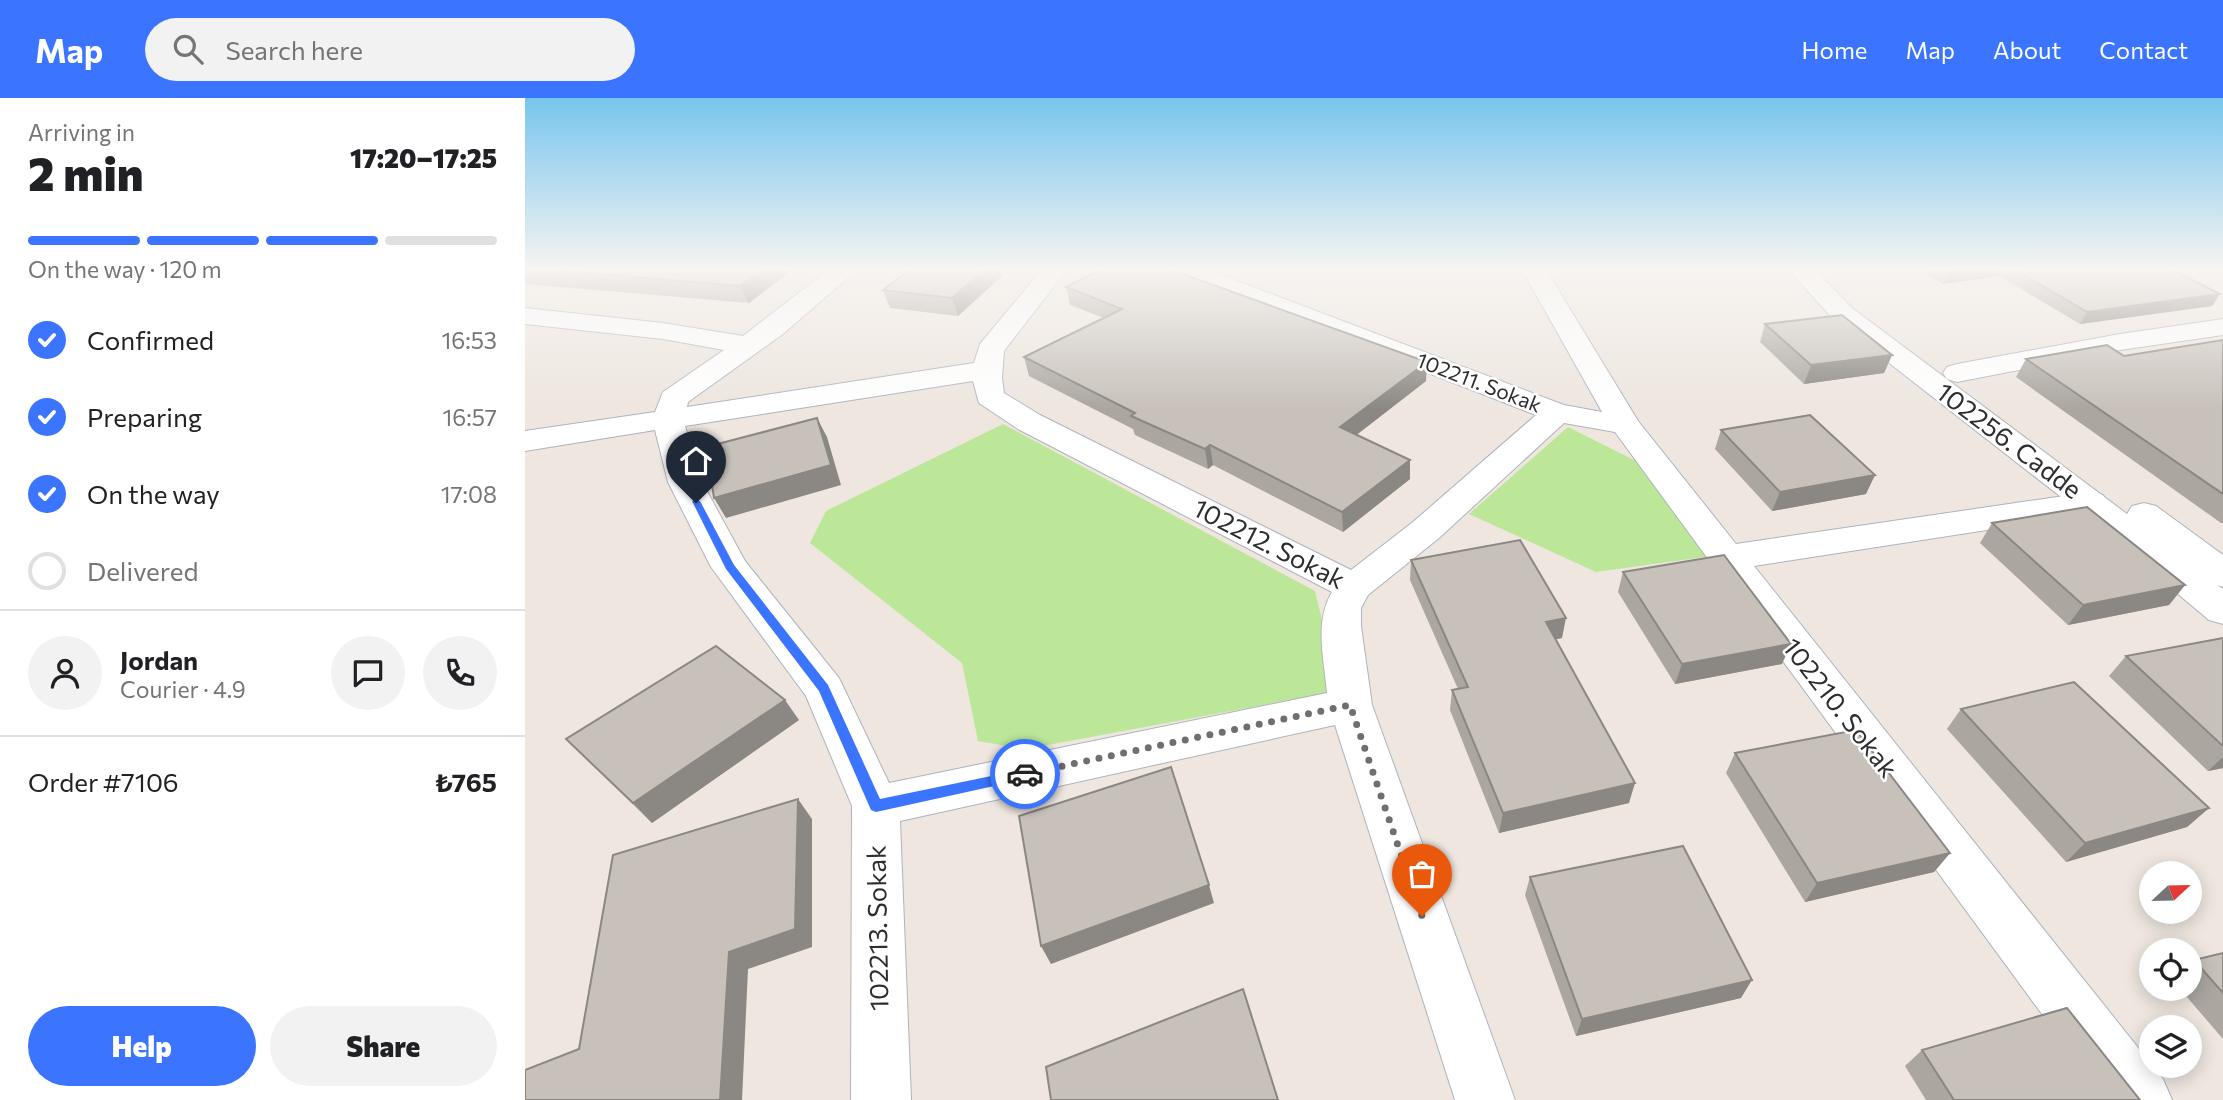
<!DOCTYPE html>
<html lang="en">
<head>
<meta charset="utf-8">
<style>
	body { margin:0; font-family:Commissioner,sans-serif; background:#f2f2f2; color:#202124; height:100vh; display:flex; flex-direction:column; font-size:26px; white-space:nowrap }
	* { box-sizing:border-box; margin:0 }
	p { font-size:23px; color:#757577 }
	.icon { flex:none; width:38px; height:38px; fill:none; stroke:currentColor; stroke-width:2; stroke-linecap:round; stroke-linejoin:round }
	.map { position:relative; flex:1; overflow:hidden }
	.details { display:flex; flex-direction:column; background:#fff; width:525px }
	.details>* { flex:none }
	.needle { width:46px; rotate:68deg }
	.fabs { position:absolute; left:1614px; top:763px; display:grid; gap:14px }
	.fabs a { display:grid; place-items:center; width:63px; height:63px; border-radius:50%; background:#fff; box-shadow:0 4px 18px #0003; font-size:35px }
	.pin { position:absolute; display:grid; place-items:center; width:60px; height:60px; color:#fff; margin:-72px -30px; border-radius:50% 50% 50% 0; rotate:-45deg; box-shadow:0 0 7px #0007 }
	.pin .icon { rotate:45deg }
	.courier { position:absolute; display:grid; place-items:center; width:70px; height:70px; margin:-35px; border:5px solid #3b74ff; border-radius:50%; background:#fff; color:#222; box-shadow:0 2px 9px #0007 }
	.summary em { font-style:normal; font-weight:800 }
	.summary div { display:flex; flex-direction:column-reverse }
	.summary { display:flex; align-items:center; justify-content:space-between; height:119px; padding:0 28px }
	h1 { font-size:46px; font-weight:800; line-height:52px }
	.bar { display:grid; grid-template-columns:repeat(4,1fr); gap:10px 7px; align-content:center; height:84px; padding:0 28px }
	.bar i { height:9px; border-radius:5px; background:#e0e0e0 }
	.bar .selected { background:#3b74ff }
	.bar p { grid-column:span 4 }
	.line { display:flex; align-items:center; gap:18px; padding:0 28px; border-top:2px solid #e0e0e0 }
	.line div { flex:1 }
	.round { display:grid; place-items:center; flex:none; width:74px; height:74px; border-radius:37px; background:#f2f2f2 }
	ol { padding:0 28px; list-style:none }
	li { display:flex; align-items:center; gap:21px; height:77px }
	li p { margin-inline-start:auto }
	li .icon { padding:7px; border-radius:50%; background:#3b74ff; color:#fff; stroke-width:4 }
	li:last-child { color:#757577 }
	li i { width:38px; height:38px; border:4px solid #e0e0e0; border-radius:50% }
	.button { display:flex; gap:14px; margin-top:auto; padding:14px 28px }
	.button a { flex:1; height:80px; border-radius:42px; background:#3b74ff; color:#fff; font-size:28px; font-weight:800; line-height:80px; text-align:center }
	.button a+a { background:#f2f2f2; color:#202124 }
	header { display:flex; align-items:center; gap:42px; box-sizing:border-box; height:98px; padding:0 35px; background:#3b74ff; color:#fff }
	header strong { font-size:33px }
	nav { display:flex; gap:38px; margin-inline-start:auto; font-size:24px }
	.search { width:490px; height:63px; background:#f2f2f2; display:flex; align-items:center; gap:18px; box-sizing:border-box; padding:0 24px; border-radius:38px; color:#757577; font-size:26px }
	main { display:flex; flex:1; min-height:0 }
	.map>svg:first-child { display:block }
	.green { fill:#bce799 }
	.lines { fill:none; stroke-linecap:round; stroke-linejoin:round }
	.minor-casing { stroke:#afb3bd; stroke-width:2 }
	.tertiary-casing { stroke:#afb3bd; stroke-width:2 }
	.minor { fill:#fff; fill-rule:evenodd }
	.tertiary { fill:#fff; fill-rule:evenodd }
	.wall { fill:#aba6a0 }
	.shaded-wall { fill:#8b8782 }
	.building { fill:#c7c1ba; stroke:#8b8782; stroke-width:2 }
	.route { fill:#3b74ff }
	.done { stroke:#716e6b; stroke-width:7; stroke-dasharray:0 12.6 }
	.labels { text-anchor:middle; stroke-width:5; stroke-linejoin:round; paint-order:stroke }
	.far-street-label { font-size:21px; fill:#2d2d2d; stroke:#fff }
	.street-label { font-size:26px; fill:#2d2d2d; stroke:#fff }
</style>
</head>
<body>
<header>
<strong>Map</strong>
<div class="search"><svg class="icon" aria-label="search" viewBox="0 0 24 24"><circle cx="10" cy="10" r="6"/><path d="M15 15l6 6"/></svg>Search here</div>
<nav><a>Home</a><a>Map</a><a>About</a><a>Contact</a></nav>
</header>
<main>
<section class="details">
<div class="summary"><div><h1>2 min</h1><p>Arriving in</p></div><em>17:20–17:25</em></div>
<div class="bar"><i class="selected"></i><i class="selected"></i><i class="selected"></i><i></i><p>On the way · 120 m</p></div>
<ol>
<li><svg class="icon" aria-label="check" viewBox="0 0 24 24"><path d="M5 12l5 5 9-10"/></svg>Confirmed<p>16:53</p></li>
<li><svg class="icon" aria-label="check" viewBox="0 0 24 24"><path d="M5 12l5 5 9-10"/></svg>Preparing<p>16:57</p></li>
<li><svg class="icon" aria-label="check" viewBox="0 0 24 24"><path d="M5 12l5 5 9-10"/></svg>On the way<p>17:08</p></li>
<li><i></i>Delivered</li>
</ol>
<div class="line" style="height:126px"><a class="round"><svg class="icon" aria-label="person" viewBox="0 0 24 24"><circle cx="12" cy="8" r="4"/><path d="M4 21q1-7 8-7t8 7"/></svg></a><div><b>Jordan</b><p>Courier · 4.9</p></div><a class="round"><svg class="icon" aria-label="chat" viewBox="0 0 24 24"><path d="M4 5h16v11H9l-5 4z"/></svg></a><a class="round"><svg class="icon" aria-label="phone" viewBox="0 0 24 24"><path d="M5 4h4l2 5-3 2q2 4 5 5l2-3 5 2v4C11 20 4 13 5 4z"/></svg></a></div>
<div class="line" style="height:91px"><div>Order #7106</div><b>₺765</b></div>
<div class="button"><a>Help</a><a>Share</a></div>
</section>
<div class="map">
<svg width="1698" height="1002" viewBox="0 0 1698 1002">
	<rect width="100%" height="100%" fill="#eee6df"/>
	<path class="green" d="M478,326L790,493L814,593L501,651L453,643L437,565L285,445L301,413Z
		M1043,329L1117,366L1187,458L1071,474L944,416Z"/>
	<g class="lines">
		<g class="minor-casing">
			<path id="minor" d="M306,170H334L258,236L163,304L162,309L449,265L455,246L518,170H543L479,253L477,280L479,295L515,317L826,472L888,424L1011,317L646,175L643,170H678L1039,307L1077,314L996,170H1020L1113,323L1211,446L1566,394L1578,397L1583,405L1578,413L1566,416L1229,468L1638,981L1647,1002H1580L1090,334L1039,325L914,440L843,497L836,510V528L847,607L990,1002H930L810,627L375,723L386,1002H326L327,708L281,598L186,469L143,384L130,332L0,353V333L130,314L138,294L199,252L138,241L0,226V210L138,225L218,238ZM448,283L454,305L493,331L807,494C789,524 799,561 802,595L364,685L314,580L220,463L177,384L160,328Z
				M1698,221V237L1595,252L1432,284L1422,281L1418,275L1422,269L1432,266L1595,236Z"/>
		</g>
		<g class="tertiary-casing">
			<path id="tertiary" d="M1262,170H1288L1327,210L1602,416L1607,408L1619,405L1631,408L1698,457V489L1692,487L1698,491V526L1684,522L1554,413L1309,222Z"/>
		</g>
		<use href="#minor" class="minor"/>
		<use href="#tertiary" class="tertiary"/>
	</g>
	<path class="wall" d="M0,170H270L224,205L0,186Z
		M1392,170H1644L1695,196L1687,208L1555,226L1474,178L1418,186Z
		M477,178L433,218L365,210L358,192Z
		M541,189L901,283L831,337L885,362V381L818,434L688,367L683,371L610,337L608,331L504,278L499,259L579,220L545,207Z
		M1240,226L1367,257L1359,275L1279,286L1235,244Z
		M1698,242V425H1696L1491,279L1501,261L1599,258Z
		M1196,332L1341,396L1247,413L1190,351Z
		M1467,425L1660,487L1644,507L1543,527L1455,445Z
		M886,462L1037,540L1031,541L1104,705L974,735L925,612L927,592L933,591L885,482Z
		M1098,474L1257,566L1150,586L1093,494Z
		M1698,540V670L1683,673L1584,578L1601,558Z
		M1436,611L1684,710L1662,729L1541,764L1422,631Z
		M274,622L127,725L41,641Z
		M1210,655L1425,755L1409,774L1280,804L1201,675Z
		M1005,779L1216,900L1051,938L1000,797Z
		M1698,855V941L1655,891H1664V865L1669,862Z
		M1397,952L1615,1002H1401L1380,968Z"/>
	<path class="shaded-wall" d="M240,170H270L224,205L215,188Z
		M461,170H475L477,178L433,218L427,200Z
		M1451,170H1477L1474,178L1418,186L1423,174Z
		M1695,196L1687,208L1555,226L1562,214Z
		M1367,257L1359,275L1279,286L1286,267Z
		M902,264L901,283L816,349L815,329Z
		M292,320L302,339L316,387L201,420L189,400Z
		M685,347L688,367L683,371L680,351Z
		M885,362V381L818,434L817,414Z
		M1350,377L1341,396L1247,413L1255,394Z
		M1660,487L1644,507L1543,527L1558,507Z
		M1041,520L1037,540L1018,544L1021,524Z
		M1266,546L1257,566L1150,586L1157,566Z
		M260,602L274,622L127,725L108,705Z
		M1698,659V670L1683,673Z
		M1110,685L1104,705L974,735L978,715Z
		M273,701L287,721V849L223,871L217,1002H195L204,854Z
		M1684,710L1662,729L1541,764L1560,745Z
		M1425,755L1409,774L1280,804L1292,785Z
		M684,787L689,805L526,866L516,848Z
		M1227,882L1216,900L1051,938L1057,921Z"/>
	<path class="building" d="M5,170H240L215,188Z
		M387,170H461L427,200L358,192Z
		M579,170H641L902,264L815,329L885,362L817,414L685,347L680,351L606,318L610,315L499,259L597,211L541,189Z
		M1416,170H1451L1423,174Z
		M1487,170H1644L1695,196L1562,214Z
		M1317,217L1367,257L1286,267L1240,226Z
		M1698,242V396L1501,261L1582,247L1599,258Z
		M1285,317L1350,377L1255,394L1196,332Z
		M292,320L306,367L189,400L181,349Z
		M1562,409L1660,487L1558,507L1467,425Z
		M995,442L1041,520L1021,524L1110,685L978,715L927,592L943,589L886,462Z
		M1199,457L1266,546L1157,566L1098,474Z
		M1698,540V648L1601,558Z
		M191,548L260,602L108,705L41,641Z
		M1549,584L1684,710L1560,745L1436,611Z
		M1331,632L1425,755L1292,785L1210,655Z
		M646,669L684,787L516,848L494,718Z
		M273,701L270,831L204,854L195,1002H0V972L54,951L88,757Z
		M1158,748L1227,882L1057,921L1005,779Z
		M1698,855V895L1669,862Z
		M718,891L753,1002H526L521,969Z
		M1542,910L1615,1002H1429L1397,952Z"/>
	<linearGradient id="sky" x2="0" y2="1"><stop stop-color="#77c5ed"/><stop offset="0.55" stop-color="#f7f4f1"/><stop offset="1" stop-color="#f7f4f1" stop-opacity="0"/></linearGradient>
	<rect width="1698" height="311" fill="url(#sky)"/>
	<path class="route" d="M167,403H175L209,467L303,587L355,701L500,671L505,672V680L351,714L346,712L294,593L201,471Z"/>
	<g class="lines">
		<path class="done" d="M500,676L825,607L897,818"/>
	</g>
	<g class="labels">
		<g class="far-street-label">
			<text transform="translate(954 285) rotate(21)" y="7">102211. Sokak</text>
		</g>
		<g class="street-label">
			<text transform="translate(1484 343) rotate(37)" y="9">102256. Cadde</text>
			<text transform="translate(744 446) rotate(27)" y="9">102212. Sokak</text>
			<text transform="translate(1315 610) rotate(52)" y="9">102210. Sokak</text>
			<text transform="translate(353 830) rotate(-91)" y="9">102213. Sokak</text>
		</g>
	</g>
</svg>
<div class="fabs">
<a><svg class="needle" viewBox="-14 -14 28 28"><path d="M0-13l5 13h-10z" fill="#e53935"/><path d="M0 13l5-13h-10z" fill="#757577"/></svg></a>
<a><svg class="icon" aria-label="locate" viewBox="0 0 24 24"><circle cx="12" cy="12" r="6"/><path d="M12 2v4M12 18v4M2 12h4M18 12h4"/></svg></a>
<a><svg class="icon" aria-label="layers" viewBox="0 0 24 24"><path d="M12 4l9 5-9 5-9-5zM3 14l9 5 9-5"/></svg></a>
</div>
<div class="pin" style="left:897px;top:818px;background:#ea580c"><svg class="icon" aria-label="bag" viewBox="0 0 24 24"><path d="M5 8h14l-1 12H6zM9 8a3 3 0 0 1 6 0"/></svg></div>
<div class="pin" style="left:171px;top:405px;background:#1f2937"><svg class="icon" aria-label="home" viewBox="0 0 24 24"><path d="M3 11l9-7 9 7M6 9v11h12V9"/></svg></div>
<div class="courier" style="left:500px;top:676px"><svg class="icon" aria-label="car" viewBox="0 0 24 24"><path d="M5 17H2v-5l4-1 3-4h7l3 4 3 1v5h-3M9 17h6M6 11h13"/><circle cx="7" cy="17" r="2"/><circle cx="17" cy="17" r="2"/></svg></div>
</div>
</main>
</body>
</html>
